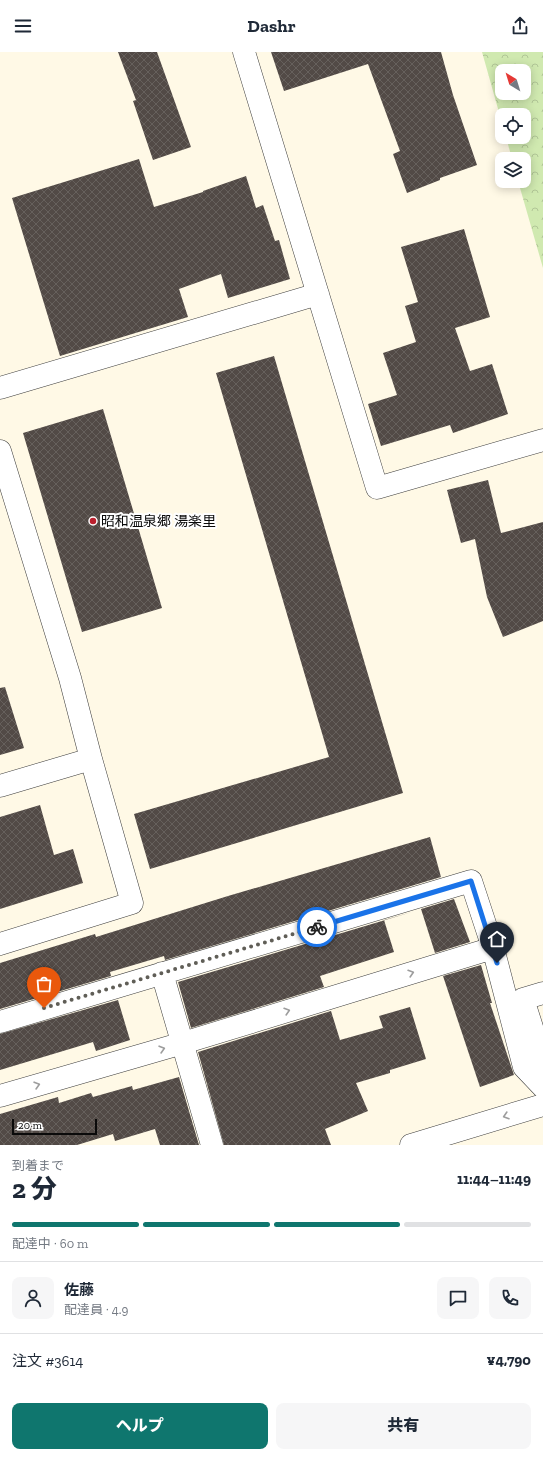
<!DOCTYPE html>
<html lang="ja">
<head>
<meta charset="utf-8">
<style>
	body { margin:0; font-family:"Zilla Slab","Noto Sans JP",serif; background:#f6f6f7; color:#1f2937; height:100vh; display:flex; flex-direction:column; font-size:15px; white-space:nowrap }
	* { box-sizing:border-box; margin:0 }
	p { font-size:13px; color:#747a83 }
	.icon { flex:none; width:22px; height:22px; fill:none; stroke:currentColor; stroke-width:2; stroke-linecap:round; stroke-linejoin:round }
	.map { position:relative; height:1093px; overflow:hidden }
	.sheet { display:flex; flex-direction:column; background:#fff; flex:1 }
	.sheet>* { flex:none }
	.needle { width:26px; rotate:322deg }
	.controls { position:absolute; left:495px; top:12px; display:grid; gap:8px }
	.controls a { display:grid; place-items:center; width:36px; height:36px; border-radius:8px; background:#fff; box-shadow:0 2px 10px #0003; font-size:20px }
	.scale { position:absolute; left:12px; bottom:10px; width:85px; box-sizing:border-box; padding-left:4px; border:2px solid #0a0a0a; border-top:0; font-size:11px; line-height:14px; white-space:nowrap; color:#0a0a0a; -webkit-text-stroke:3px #fff; paint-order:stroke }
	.pin { position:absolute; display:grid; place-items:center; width:34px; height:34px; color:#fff; margin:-41px -17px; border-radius:50% 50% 50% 0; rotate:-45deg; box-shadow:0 0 4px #0007 }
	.pin .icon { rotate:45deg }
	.courier { position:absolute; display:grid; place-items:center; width:40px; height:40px; margin:-20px; border:3px solid #1a73e8; border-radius:50%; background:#fff; color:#222; box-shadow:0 1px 5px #0007 }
	.overview em { font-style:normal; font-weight:800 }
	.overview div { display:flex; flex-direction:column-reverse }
	.overview { display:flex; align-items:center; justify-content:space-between; height:68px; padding:0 12px }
	h1 { font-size:26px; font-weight:800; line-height:30px }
	.bar { display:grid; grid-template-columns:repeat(4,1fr); gap:6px 4px; align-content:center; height:48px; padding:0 12px }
	.bar i { height:5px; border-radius:3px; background:#e0e1e3 }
	.bar .current { background:#0f766e }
	.bar p { grid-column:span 4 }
	.line { display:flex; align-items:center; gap:10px; padding:0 12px; border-top:1px solid #e0e1e3 }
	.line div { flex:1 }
	.round { display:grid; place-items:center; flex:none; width:42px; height:42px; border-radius:8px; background:#f6f6f7 }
	.action { display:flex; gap:8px; margin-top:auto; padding:8px 12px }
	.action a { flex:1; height:46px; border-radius:8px; background:#0f766e; color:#fff; font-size:16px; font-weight:800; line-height:46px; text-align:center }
	.action a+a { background:#f6f6f7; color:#1f2937 }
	header { display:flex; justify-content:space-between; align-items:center; height:52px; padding:0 12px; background:#fff; font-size:18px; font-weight:800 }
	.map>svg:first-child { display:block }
	.park { fill:url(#park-crowns); fill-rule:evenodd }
	.building { fill:url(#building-cross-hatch) }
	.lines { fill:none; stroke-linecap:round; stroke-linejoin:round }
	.street-casing { stroke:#3d3d3d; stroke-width:23 }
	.street { stroke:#fff; stroke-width:22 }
	.oneway { stroke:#9d9d9d }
	.done { stroke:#605e57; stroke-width:4; stroke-dasharray:0 7.2 }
	.route { stroke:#1a73e8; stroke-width:5 }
	.poi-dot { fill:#bb202e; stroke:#fff; stroke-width:1.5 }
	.labels { text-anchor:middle; stroke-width:4; stroke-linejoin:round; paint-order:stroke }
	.poi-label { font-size:14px; fill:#0a0a0a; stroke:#fff; text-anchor:start }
</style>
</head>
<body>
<header><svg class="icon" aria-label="menu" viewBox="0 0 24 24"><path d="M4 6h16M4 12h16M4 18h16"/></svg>Dashr<svg class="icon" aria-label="share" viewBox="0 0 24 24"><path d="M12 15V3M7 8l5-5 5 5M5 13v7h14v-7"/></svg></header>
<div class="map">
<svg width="543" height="1093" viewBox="0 0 543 1093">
	<defs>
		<pattern id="park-crowns" width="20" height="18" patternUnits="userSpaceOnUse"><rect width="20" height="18" fill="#d0e9b0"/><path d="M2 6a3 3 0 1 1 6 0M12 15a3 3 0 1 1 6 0" fill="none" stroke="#b1c696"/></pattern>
		<pattern id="building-cross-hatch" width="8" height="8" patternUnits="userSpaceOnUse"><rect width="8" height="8" fill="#524a46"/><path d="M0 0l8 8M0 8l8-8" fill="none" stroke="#66605c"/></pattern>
	</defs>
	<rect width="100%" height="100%" fill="#fff9e6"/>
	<path class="park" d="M482,0H543V216L518,129H524V107H512L506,85H524V63H502V71ZM502,19H524V41H502Z"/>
	<path class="building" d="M118,0H157L191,95L153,108L133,49L136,48Z
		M271,0H441L453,43L477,113L440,126V128L407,141L393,102L400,99L368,12L284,39Z
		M139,107L154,155L203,140V139L246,124L256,156L263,153L275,189L279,188L290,227L228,246L221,222L179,237L188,265L60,304L12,146Z
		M464,177L490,265L455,276L470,319L492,312L508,362L453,381L450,373L381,394L368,352L397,343L383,301L416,290L405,254L418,250L401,195Z
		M274,304L403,741L150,817L134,762L329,705L216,321Z
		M103,357L162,556L82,580L23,381Z
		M488,428L501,481L543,470V569L503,585L487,545L475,487L461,491L447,438Z
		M5,635L24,696L0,703V636Z
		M40,753L54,803L73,797L83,831L0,857V765Z
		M430,785L441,825L165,908L164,904L110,920L111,924L0,957V911L95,882L96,885L228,844Z
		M454,847L470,890L435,901L421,857Z
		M412,860L384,868L394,900L320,924L324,935L191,976L178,930Z
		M481,913L492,951H490L514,1023L480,1035L443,924Z
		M118,948L130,988L96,999L93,990L0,1018V982Z
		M410,955L426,1007L390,1018V1021L356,1031L368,1059L325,1077L331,1093H224L198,1000L331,959L340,988L383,976L379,964Z
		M179,1025L199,1093H160L155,1077L115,1089L113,1082L77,1093H0V1062L58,1045L59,1051L91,1041L93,1045L132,1034L133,1038Z"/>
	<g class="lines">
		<g class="street-casing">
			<path id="street" d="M244,0L377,436L543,388
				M0,336L318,242
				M0,399L70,626L91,707L132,851L0,892
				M0,734L91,707
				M162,921L212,1093
				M543,941L523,947L543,1010
				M0,970L471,829L493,896L524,1015L543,1035
				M0,1044L183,991L493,896
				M411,1093L543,1053"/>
		</g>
		<use href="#street" class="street"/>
	</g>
	<defs><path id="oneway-chevron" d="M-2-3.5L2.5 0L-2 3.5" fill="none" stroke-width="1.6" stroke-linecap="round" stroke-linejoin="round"/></defs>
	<g class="oneway">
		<use href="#oneway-chevron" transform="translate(411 921) rotate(-17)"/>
		<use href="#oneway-chevron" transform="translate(287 959) rotate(-17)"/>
		<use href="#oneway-chevron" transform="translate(162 997) rotate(-16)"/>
		<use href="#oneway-chevron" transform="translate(37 1033) rotate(-16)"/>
		<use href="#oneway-chevron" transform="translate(506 1064) rotate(163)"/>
	</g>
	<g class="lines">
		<path class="done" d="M44,956L317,875"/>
		<path class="route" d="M317,875L471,829L497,911"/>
	</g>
	<circle class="poi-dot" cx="93" cy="469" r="4"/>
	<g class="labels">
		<g class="poi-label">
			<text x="101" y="474">昭和温泉郷 湯楽里</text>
		</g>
	</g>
</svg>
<div class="controls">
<a><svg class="needle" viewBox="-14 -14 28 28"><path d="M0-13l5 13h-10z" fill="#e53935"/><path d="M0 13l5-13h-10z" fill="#747a83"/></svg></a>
<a><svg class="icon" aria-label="locate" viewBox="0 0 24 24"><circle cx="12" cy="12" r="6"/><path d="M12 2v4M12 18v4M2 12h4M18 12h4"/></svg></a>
<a><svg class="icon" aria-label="layers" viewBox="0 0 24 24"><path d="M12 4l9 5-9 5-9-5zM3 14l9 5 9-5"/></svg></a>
</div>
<div class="scale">20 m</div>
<div class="pin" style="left:44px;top:956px;background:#ea580c"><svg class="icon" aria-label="bag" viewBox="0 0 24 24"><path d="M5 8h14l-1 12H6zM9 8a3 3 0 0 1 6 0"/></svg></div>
<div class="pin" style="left:497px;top:911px;background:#1f2937"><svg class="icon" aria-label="home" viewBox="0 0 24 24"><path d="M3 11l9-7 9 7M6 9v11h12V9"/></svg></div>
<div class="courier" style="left:317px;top:875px"><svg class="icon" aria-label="bike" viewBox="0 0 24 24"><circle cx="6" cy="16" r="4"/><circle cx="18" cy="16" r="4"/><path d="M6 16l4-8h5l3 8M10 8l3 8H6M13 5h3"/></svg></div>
</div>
<section class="sheet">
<div class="overview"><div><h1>2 分</h1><p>到着まで</p></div><em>11:44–11:49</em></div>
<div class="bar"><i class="current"></i><i class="current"></i><i class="current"></i><i></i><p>配達中 · 60 m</p></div>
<div class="line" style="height:72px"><a class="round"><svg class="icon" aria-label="person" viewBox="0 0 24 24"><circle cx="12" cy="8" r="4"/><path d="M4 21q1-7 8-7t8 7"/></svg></a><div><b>佐藤</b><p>配達員 · 4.9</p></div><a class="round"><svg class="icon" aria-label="chat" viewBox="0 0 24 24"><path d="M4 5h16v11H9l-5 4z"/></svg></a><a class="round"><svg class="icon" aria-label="phone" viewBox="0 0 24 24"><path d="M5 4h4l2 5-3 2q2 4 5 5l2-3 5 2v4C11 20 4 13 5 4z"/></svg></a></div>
<div class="line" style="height:52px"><div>注文 #3614</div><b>¥4,790</b></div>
<div class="action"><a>ヘルプ</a><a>共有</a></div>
</section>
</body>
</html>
